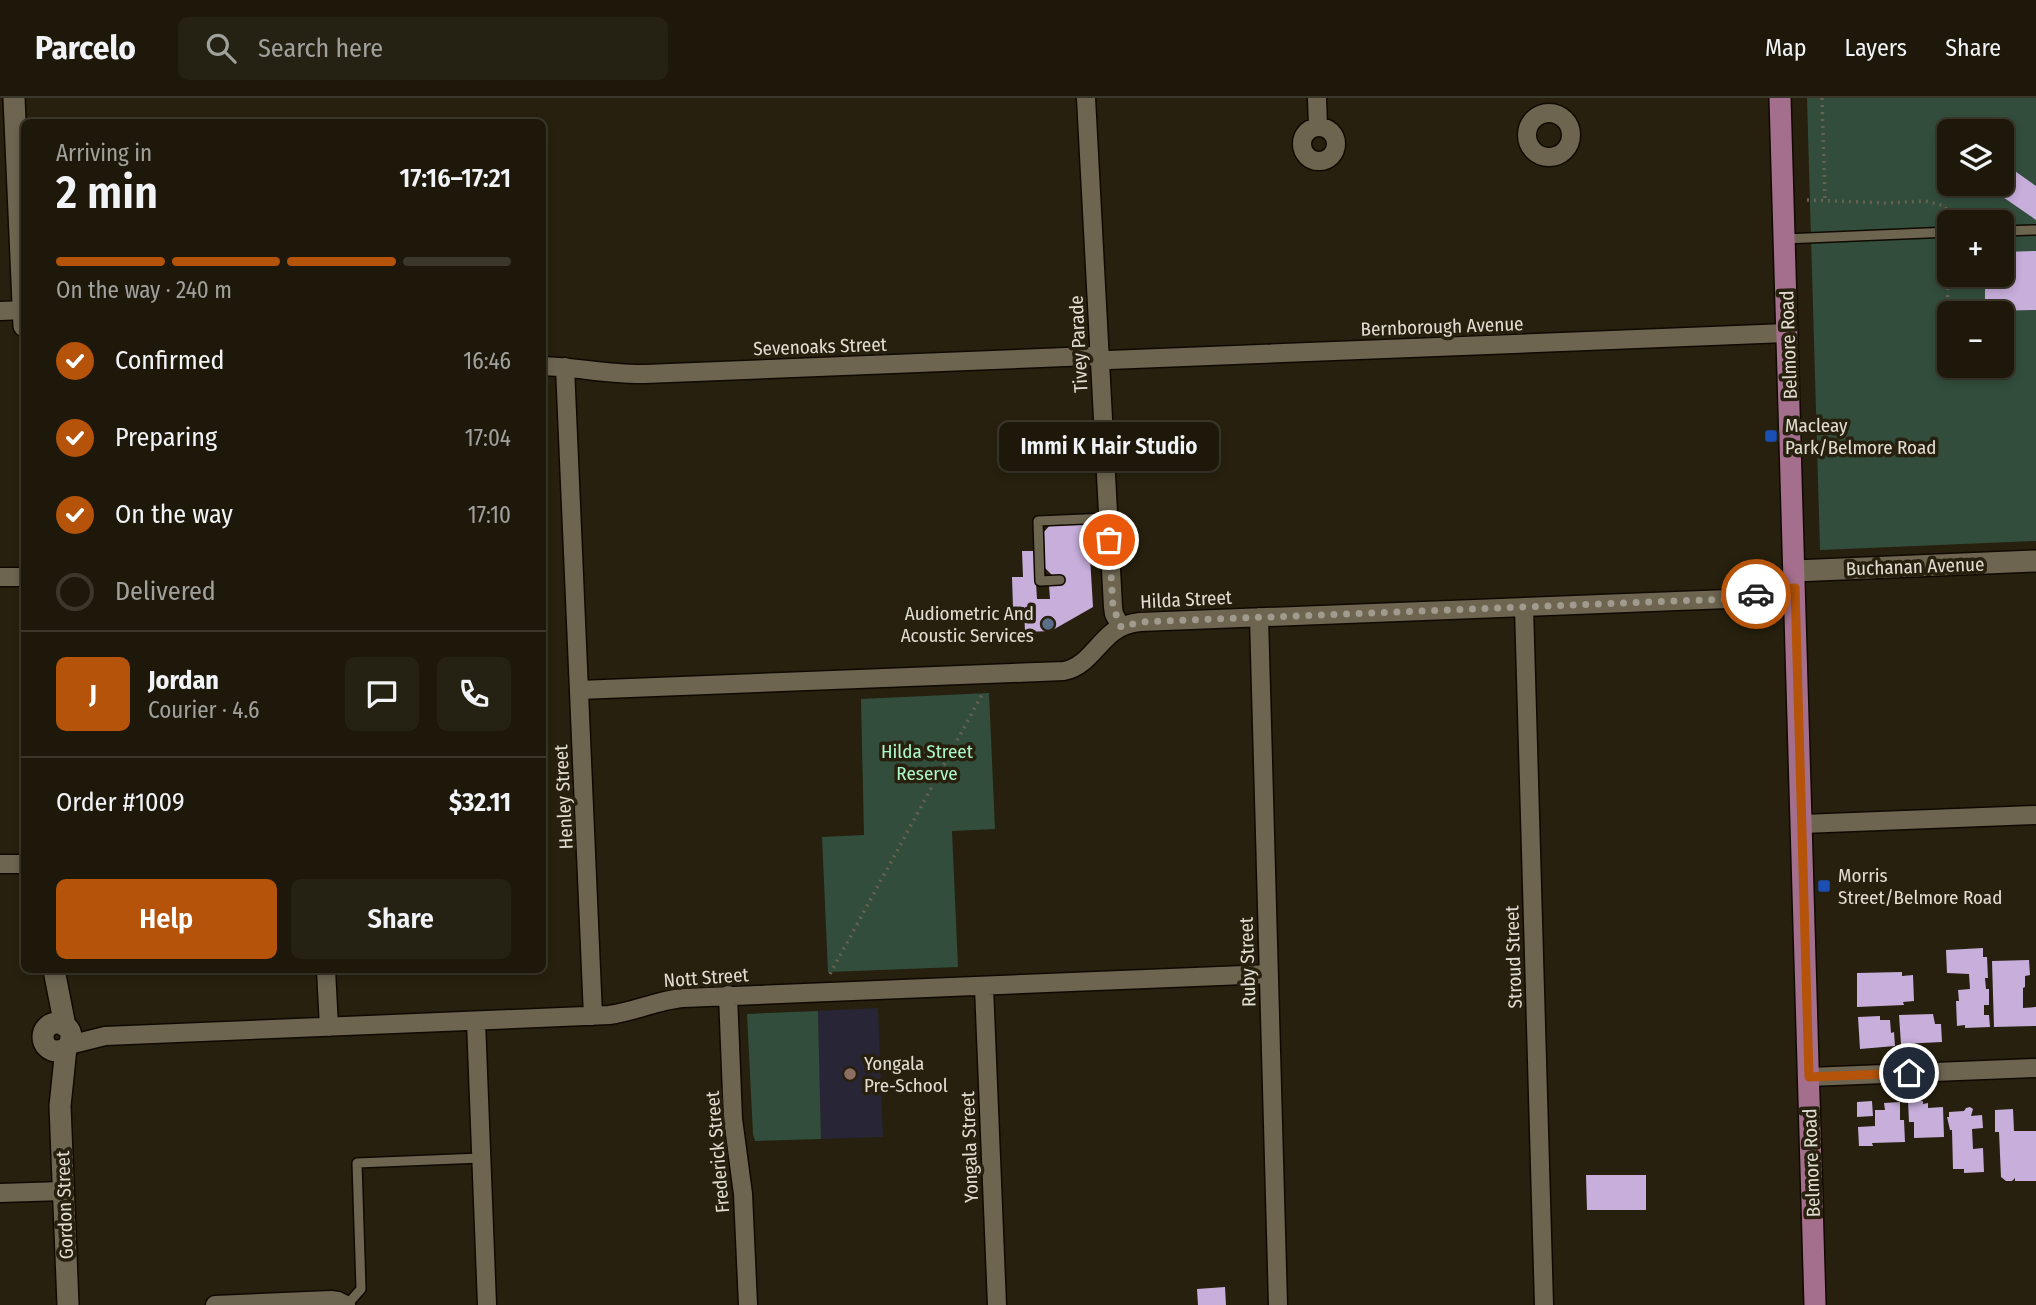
<!DOCTYPE html>
<html lang="en">
<head>
<meta charset="utf-8">
<style>
	body { margin:0; font-family:"Fira Sans Condensed",sans-serif; background:#252113; color:#f1f3f6; height:100vh; display:flex; flex-direction:column; font-size:26px; white-space:nowrap }
	* { box-sizing:border-box; margin:0 }
	p { font-size:23px; color:#a0a09c }
	.icon { flex:none; width:38px; height:38px; fill:none; stroke:currentColor; stroke-width:2; stroke-linecap:round; stroke-linejoin:round }
	.map { position:relative; flex:1; overflow:hidden }
	.drawer { position:absolute; left:21px; top:21px; width:525px; height:854px; display:flex; flex-direction:column; background:#1d180a; border-radius:10px; box-shadow:0 4px 10px #0003,0 0 0 2px #3b372b }
	.drawer>* { flex:none }
	.controls { position:absolute; left:1937px; top:21px; display:grid; gap:14px }
	.controls a { display:grid; place-items:center; width:77px; height:77px; border-radius:10px; background:#1d180a; box-shadow:0 4px 10px #0003,0 0 0 2px #3b372b; font-size:35px }
	.pin { position:absolute; display:grid; place-items:center; width:60px; height:60px; color:#fff; margin:-30px; border:4px solid #fff; border-radius:50%; box-shadow:0 2px 7px #0007 }
	.courier { position:absolute; display:grid; place-items:center; width:70px; height:70px; margin:-35px; border:5px solid #b45309; border-radius:50%; background:#fff; color:#222; box-shadow:0 2px 9px #0007 }
	.bubble { position:absolute; height:49px; border-radius:10px; background:#1d180a; box-shadow:0 4px 10px #0003,0 0 0 2px #3b372b; font-size:23px; font-weight:600; line-height:49px; text-align:center }
	.summary em { font-style:normal; font-weight:600 }
	.summary div { display:flex; flex-direction:column-reverse }
	.summary { display:flex; align-items:center; justify-content:space-between; height:119px; padding:0 35px }
	h1 { font-size:46px; font-weight:600; line-height:52px }
	.bar { display:grid; grid-template-columns:repeat(4,1fr); gap:10px 7px; align-content:center; height:84px; padding:0 35px }
	.bar i { height:9px; border-radius:5px; background:#3b372b }
	.bar .current { background:#b45309 }
	.bar p { grid-column:span 4 }
	.line { display:flex; align-items:center; gap:18px; padding:0 35px; border-top:2px solid #3b372b }
	.line div { flex:1 }
	.round { display:grid; place-items:center; flex:none; width:74px; height:74px; border-radius:10px; background:#252113 }
	ol { padding:0 35px; list-style:none }
	li { display:flex; align-items:center; gap:21px; height:77px }
	li p { margin-inline-start:auto }
	li .icon { padding:7px; border-radius:50%; background:#b45309; color:#fff; stroke-width:4 }
	li:last-child { color:#a0a09c }
	li i { width:38px; height:38px; border:4px solid #3b372b; border-radius:50% }
	.action { display:flex; gap:14px; margin-top:auto; padding:14px 35px }
	.action a { flex:1; height:80px; border-radius:10px; background:#b45309; color:#fff; font-size:28px; font-weight:600; line-height:80px; text-align:center }
	.action a+a { background:#252113; color:#f1f3f6 }
	header { display:flex; align-items:center; gap:42px; box-sizing:border-box; height:98px; padding:0 35px; background:#1d180a; border-bottom:2px solid #3b372b }
	header strong { font-size:33px }
	nav { display:flex; gap:38px; margin-inline-start:auto; font-size:24px }
	.search { width:490px; height:63px; background:#252113; display:flex; align-items:center; gap:18px; box-sizing:border-box; padding:0 24px; border-radius:10px; color:#a0a09c; font-size:26px }
	.map>svg:first-child { display:block }
	.education { fill:#282536 }
	.green { fill:#324d3c; fill-rule:evenodd }
	.building { fill:#c7aedb }
	.lines { fill:none; stroke-linecap:round; stroke-linejoin:round }
	.lane-casing { stroke:#100900; stroke-width:12 }
	.street-casing { stroke:#100900; stroke-width:21 }
	.secondary-casing { stroke:#100900; stroke-width:24 }
	.primary-casing { stroke:#100900; stroke-width:24 }
	.path { stroke:#676151; stroke-width:3.5; stroke-dasharray:2 5; stroke-linecap:butt }
	.lane { stroke:#6d6550; stroke-width:9 }
	.street { stroke:#6d6550; stroke-width:18 }
	.secondary { stroke:#6d6550; stroke-width:21 }
	.primary { stroke:#a46f8c; stroke-width:21 }
	.done { stroke:#a19b8d; stroke-width:7; stroke-dasharray:0 12.6 }
	.route { stroke:#b45309; stroke-width:9 }
	.transit-dot { fill:#1a4fb4; stroke:#27200e; stroke-width:2.5 }
	.service-dot { fill:#5c6f8a; stroke:#27200e; stroke-width:2.5 }
	.education-dot { fill:#8d6e63; stroke:#27200e; stroke-width:2.5 }
	.labels { text-anchor:middle; stroke-width:7; stroke-linejoin:round; paint-order:stroke }
	.street-label { font-size:19px; fill:#e2ddd2; stroke:#27200e }
	.poi-label { font-size:19px; fill:#e2ddd2; stroke:#27200e; text-anchor:start }
	.park-label { font-size:19px; fill:#abf7c7; stroke:#27200e }
</style>
</head>
<body>
<header>
<strong>Parcelo</strong>
<div class="search"><svg class="icon" aria-label="search" viewBox="0 0 24 24"><circle cx="10" cy="10" r="6"/><path d="M15 15l6 6"/></svg>Search here</div>
<nav><a>Map</a><a>Layers</a><a>Share</a></nav>
</header>
<div class="map">
<svg width="2036" height="1207" viewBox="0 0 2036 1207">
	<rect width="100%" height="100%" fill="#27200e"/>
	<path class="education" d="M878,910L883,1039L821,1041L818,913Z"/>
	<path class="green" d="M1807,0H2036V443L1820,452ZM1950,33H2002V86H1950ZM1950,124H2002V177H1950ZM1950,215H2002V268H1950Z
		M989,595L995,731L952,733L958,869L828,874L822,739L864,737L861,601Z
		M818,913L821,1041L755,1043L753,1036L747,916Z"/>
	<path class="building" d="M2002,64L2036,88V122L1984,86H2002Z
		M2036,153V212L1985,213V177H2002V154Z
		M1088,425L1093,509L1051,533L1025,534L1024,509L1013,510L1012,479H1023L1022,453H1034L1037,501H1050L1049,487L1062,486V477L1053,478L1045,470L1044,434L1050,427Z
		M1983,850V859H1987L1988,880H1985L1986,891H1989V907H1984V917H1989L1990,929L1965,930V927L1957,928L1956,903H1959L1958,892L1970,891L1969,876L1947,875L1946,852Z
		M2029,862L2030,877L2025,878V889L2023,890V910L2036,909V928L1994,929L1992,863Z
		M1902,874V878L1913,877L1914,903L1903,904L1904,907L1857,909V875Z
		M1933,916L1935,926H1941L1942,944L1901,946L1899,917Z
		M1880,918V922H1890L1891,935L1894,934L1895,948L1860,951L1858,919Z
		M1872,1003L1873,1018L1857,1019V1004Z
		M1908,1003H1923V1006L1928,1005V1010L1943,1009L1944,1039L1914,1040V1024H1909Z
		M1900,1004V1022H1904L1905,1044L1872,1045L1873,1048H1859L1858,1029L1875,1028V1012H1885L1884,1005Z
		M1970,1009L1973,1011L1971,1018L1982,1017L1983,1030L1972,1031L1973,1051L1983,1050L1984,1074L1964,1075V1071H1953L1952,1032H1950L1947,1019H1949V1014L1964,1013L1966,1010Z
		M2013,1011L2014,1033H2036V1083H2015V1080L2012,1083H2006L2001,1079L1999,1034H1995V1012Z
		M1586,1077H1646V1112H1587Z
		M1225,1189L1226,1207H1198L1197,1191Z"/>
	<g class="lines">
		<g class="lane-casing">
			<path id="lane" d="M2002,133L2036,132
				M1784,141L1950,134
				M1060,482L1040,483L1038,423L1108,420
				M347,1207L361,1191L357,1065L481,1060"/>
		</g>
		<g class="street-casing">
			<path id="street" d="M1086,0L1113,509L1114,516L1121,529
				M1317,0L1318,29
				M1527 37a22 22 0 1 1 44 0a22 22 0 1 1-44 0Z
				M1302 46a17 17 0 1 1 34 0a17 17 0 1 1-34 0Z
				M0,213L24,212
				M542,268C577,269 610,277 645,276L1090,258L1109,262L1787,235
				M565,269L593,918
				M0,479H24
				M1524,509L1544,1207
				M1259,519L1278,1207
				M579,592L1064,573C1086,569 1096,547 1113,534C1121,528 1131,525 1140,524L1728,501L1795,505
				M1802,726L2036,717
				M0,766H24
				M326,872L329,929
				M984,889L997,1207
				M728,897L733,1021L743,1096L748,1207
				M476,923L487,1207
				M69,947L105,938L609,917C634,914 658,902 683,900L1269,876
				M1809,979L2036,970
				M0,1095L63,1093
				M215,1207L331,1202L338,1203L346,1207"/>
		</g>
		<g class="secondary-casing">
			<path id="secondary" d="M14,0L24,228
				M1794,473L2036,463
				M54,872L65,928
				M43 939a14 14 0 1 1 28 0a14 14 0 1 1-28 0Z
				M66,950L60,1008L68,1207"/>
		</g>
		<g class="primary-casing">
			<path id="primary" d="M1780,0L1815,1207"/>
		</g>
		<path class="path" d="M1822,0L1825,101
			M1807,102L1887,105L1925,103L1945,108L1949,122
			M1945,269C1949,231 1946,194 1950,157
			M830,876L984,593"/>
		<use href="#lane" class="lane"/>
		<use href="#street" class="street"/>
		<use href="#secondary" class="secondary"/>
		<use href="#primary" class="primary"/>
	</g>
	<g class="lines">
		<path class="done" d="M1109,442L1113,509L1121,529L1140,524L1728,501L1756,496"/>
		<path class="route" d="M1756,496L1795,490L1809,979L1909,975"/>
	</g>
	<g class="transit-dot">
		<rect x="1764" y="331" width="14" height="14" rx="3.5"/>
		<rect x="1817" y="781" width="14" height="14" rx="3.5"/>
	</g>
	<circle class="service-dot" cx="1048" cy="526" r="7"/>
	<circle class="education-dot" cx="850" cy="976" r="7"/>
	<g class="labels">
		<g class="street-label">
			<text transform="translate(1442 228) rotate(-2)" y="7">Bernborough Avenue</text>
			<text transform="translate(1078 246) rotate(-93)" y="7">Tivey Parade</text>
			<text transform="translate(1788 247) rotate(-92)" y="7">Belmore Road</text>
			<text transform="translate(820 248) rotate(-2)" y="7">Sevenoaks Street</text>
			<text transform="translate(1915 468) rotate(-2)" y="7">Buchanan Avenue</text>
			<text transform="translate(1186 501) rotate(-3)" y="7">Hilda Street</text>
			<text transform="translate(563 699) rotate(-93)" y="7">Henley Street</text>
			<text transform="translate(1513 859) rotate(-92)" y="7">Stroud Street</text>
			<text transform="translate(1247 864) rotate(-92)" y="7">Ruby Street</text>
			<text transform="translate(706 879) rotate(-4)" y="7">Nott Street</text>
			<text transform="translate(969 1049) rotate(-92)" y="7">Yongala Street</text>
			<text transform="translate(717 1054) rotate(-95)" y="7">Frederick Street</text>
			<text transform="translate(1811 1065) rotate(-92)" y="7">Belmore Road</text>
			<text transform="translate(64 1107) rotate(-92)" y="7">Gordon Street</text>
		</g>
		<g class="poi-label">
			<text x="1785" y="334">Macleay<tspan x="1785" dy="22">Park/Belmore Road</tspan></text>
			<text x="1034" y="522" text-anchor="end">Audiometric And<tspan x="1034" dy="22">Acoustic Services</tspan></text>
			<text x="1838" y="784">Morris<tspan x="1838" dy="22">Street/Belmore Road</tspan></text>
			<text x="864" y="972">Yongala<tspan x="864" dy="22">Pre-School</tspan></text>
		</g>
		<g class="park-label">
			<text x="927" y="660">Hilda Street<tspan x="927" dy="22">Reserve</tspan></text>
		</g>
	</g>
</svg>
<div class="controls">
<a><svg class="icon" aria-label="layers" viewBox="0 0 24 24"><path d="M12 4l9 5-9 5-9-5zM3 14l9 5 9-5"/></svg></a>
<a>+</a>
<a>−</a>
</div>
<div class="pin" style="left:1109px;top:442px;background:#ea580c"><svg class="icon" aria-label="bag" viewBox="0 0 24 24"><path d="M5 8h14l-1 12H6zM9 8a3 3 0 0 1 6 0"/></svg></div>
<div class="pin" style="left:1909px;top:975px;background:#1f2937"><svg class="icon" aria-label="home" viewBox="0 0 24 24"><path d="M3 11l9-7 9 7M6 9v11h12V9"/></svg></div>
<div class="courier" style="left:1756px;top:496px"><svg class="icon" aria-label="car" viewBox="0 0 24 24"><path d="M5 17H2v-5l4-1 3-4h7l3 4 3 1v5h-3M9 17h6M6 11h13"/><circle cx="7" cy="17" r="2"/><circle cx="17" cy="17" r="2"/></svg></div>
<div class="bubble" style="left:999px;top:324px;width:220px">Immi K Hair Studio</div>
<section class="drawer">
<div class="summary"><div><h1>2 min</h1><p>Arriving in</p></div><em>17:16–17:21</em></div>
<div class="bar"><i class="current"></i><i class="current"></i><i class="current"></i><i></i><p>On the way · 240 m</p></div>
<ol>
<li><svg class="icon" aria-label="check" viewBox="0 0 24 24"><path d="M5 12l5 5 9-10"/></svg>Confirmed<p>16:46</p></li>
<li><svg class="icon" aria-label="check" viewBox="0 0 24 24"><path d="M5 12l5 5 9-10"/></svg>Preparing<p>17:04</p></li>
<li><svg class="icon" aria-label="check" viewBox="0 0 24 24"><path d="M5 12l5 5 9-10"/></svg>On the way<p>17:10</p></li>
<li><i></i>Delivered</li>
</ol>
<div class="line" style="height:126px"><b class="round" style="background:#b45309;color:#fff">J</b><div><b>Jordan</b><p>Courier · 4.6</p></div><a class="round"><svg class="icon" aria-label="chat" viewBox="0 0 24 24"><path d="M4 5h16v11H9l-5 4z"/></svg></a><a class="round"><svg class="icon" aria-label="phone" viewBox="0 0 24 24"><path d="M5 4h4l2 5-3 2q2 4 5 5l2-3 5 2v4C11 20 4 13 5 4z"/></svg></a></div>
<div class="line" style="height:91px"><div>Order #1009</div><b>$32.11</b></div>
<div class="action"><a>Help</a><a>Share</a></div>
</section>
</div>
</body>
</html>
